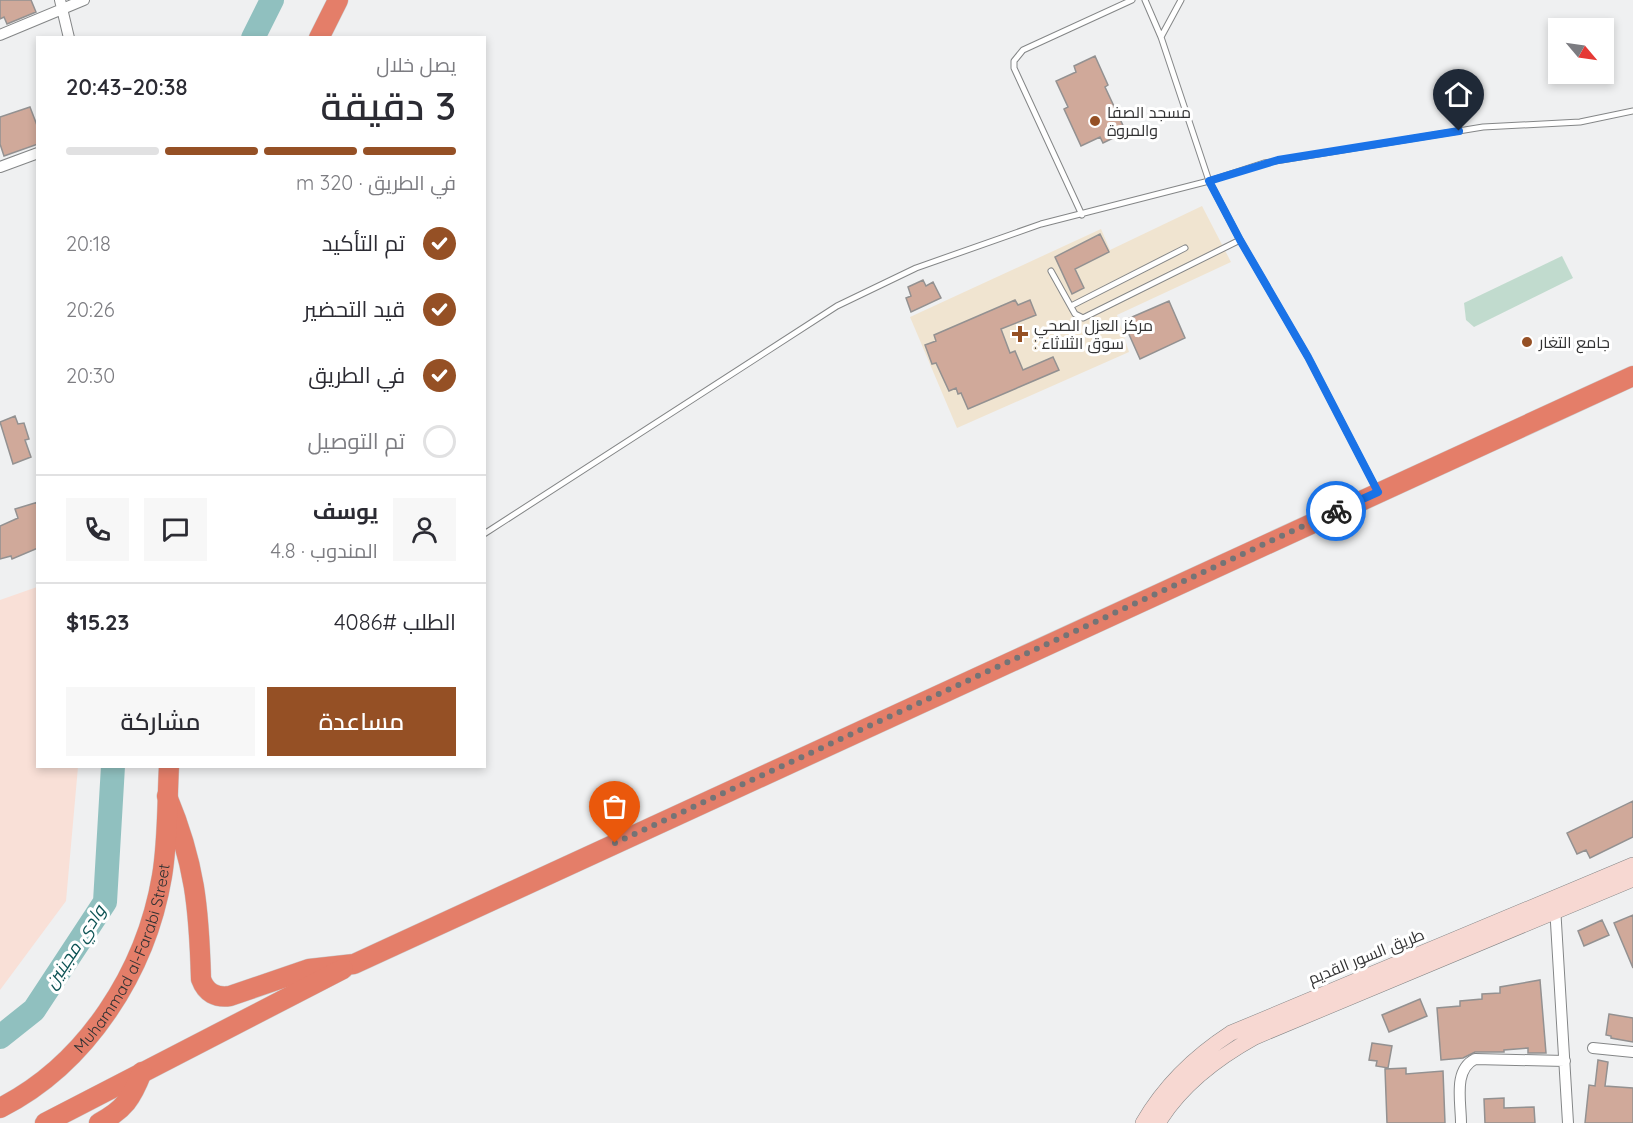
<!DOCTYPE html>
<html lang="ar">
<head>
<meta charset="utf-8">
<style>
	body { margin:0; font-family:Quicksand,Cairo,sans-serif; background:#f7f7f7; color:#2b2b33; direction:rtl; height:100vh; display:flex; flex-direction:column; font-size:22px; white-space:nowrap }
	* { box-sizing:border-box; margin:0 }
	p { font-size:20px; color:#7c7c81 }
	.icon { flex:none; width:33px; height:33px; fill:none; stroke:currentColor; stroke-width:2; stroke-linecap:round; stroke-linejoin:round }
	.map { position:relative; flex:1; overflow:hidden; direction:ltr }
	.drawer { position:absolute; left:36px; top:36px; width:450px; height:732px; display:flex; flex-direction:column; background:#fff; border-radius:0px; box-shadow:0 3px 9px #0003; direction:rtl }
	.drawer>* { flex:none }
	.needle { width:39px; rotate:119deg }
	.tools { position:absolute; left:1548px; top:18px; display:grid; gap:12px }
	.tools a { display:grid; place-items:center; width:66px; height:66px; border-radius:0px; background:#fff; box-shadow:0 3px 9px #0003; font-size:30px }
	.pin { position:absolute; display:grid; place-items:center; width:51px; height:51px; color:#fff; margin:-62px -26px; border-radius:50% 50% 50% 0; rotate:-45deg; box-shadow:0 0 6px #0007 }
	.pin .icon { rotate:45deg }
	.courier { position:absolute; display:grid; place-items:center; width:60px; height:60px; margin:-30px; border:4px solid #1a73e8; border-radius:50%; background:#fff; color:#222; box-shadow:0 2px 8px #0007 }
	.summary em { font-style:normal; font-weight:600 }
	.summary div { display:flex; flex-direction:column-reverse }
	.summary { display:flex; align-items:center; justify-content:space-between; height:102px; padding:0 30px }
	h1 { font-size:39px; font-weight:600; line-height:45px }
	.bar { display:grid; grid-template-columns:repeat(4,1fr); gap:9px 6px; align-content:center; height:72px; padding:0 30px }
	.bar i { height:8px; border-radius:4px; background:#e1e1e2 }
	.bar .active { background:#955025 }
	.bar p { grid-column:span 4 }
	.line { display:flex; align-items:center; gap:15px; padding:0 30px; border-top:2px solid #e1e1e2 }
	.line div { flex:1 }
	.round { display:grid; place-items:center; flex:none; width:63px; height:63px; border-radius:0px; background:#f7f7f7 }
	ol { padding:0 30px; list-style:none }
	li { display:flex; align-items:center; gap:18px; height:66px }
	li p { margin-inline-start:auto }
	li .icon { padding:6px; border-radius:50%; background:#955025; color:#fff; stroke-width:4 }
	li:last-child { color:#7c7c81 }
	li i { width:33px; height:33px; border:3px solid #e1e1e2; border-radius:50% }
	.primary-button { display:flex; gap:12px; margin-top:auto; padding:12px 30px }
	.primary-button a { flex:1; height:69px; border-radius:0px; background:#955025; color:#fff; font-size:24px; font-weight:600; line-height:69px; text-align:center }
	.primary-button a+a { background:#f7f7f7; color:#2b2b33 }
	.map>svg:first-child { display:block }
	.industrial { fill:#f9e0d7 }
	.medical { fill:#f0e4d0 }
	.green { fill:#c1dbce }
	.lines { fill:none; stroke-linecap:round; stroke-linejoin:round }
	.river { stroke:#90c0bf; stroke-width:24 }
	.building { fill:#d0a99a; stroke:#939191; stroke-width:1.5 }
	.lane-casing { stroke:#848687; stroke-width:7 }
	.street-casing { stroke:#848687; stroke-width:12 }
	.secondary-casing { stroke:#848687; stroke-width:16 }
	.highway-casing { stroke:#cacaca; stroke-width:21 }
	.lane { stroke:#fff; stroke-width:5 }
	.street { stroke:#fff; stroke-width:10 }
	.secondary { stroke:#f7d8d2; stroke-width:15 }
	.highway { stroke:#e47e69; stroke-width:20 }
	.done { stroke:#747476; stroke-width:6; stroke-dasharray:0 10.8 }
	.route { stroke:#1a73e8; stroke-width:8 }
	.poi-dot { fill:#955025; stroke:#fff; stroke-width:2 }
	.labels { text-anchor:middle; stroke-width:6; stroke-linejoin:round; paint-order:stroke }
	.poi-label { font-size:16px; fill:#323233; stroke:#fff; text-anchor:start }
	.street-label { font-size:16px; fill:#323233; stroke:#fff }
	.water-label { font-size:18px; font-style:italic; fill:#0d5354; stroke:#fff }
</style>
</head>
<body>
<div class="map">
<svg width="1633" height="1123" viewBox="0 0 1633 1123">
	<rect width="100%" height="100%" fill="#eff0f1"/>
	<path class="industrial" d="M37,587L38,766L78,767L66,901L0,990V600Z"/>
	<path class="medical" d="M1202,206L1231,262L1117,315L1129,352L957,428L910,317L1101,229L1110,250Z"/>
	<path class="green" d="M1562,256L1573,278L1474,327L1466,320L1464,303Z"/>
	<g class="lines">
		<path class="river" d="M253,38L272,0
			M0,1037L34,1010L105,902L113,766"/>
	</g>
	<path class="building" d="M0,0H31L36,12L7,24L4,17L0,19Z
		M1095,56L1108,85L1105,87L1126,132L1103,143L1100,137L1081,146L1064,109L1068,107L1056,81L1076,72L1074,66Z
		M30,107L38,128V144L4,156L0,144V117Z
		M1100,234L1109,252L1075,269L1084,288L1072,294L1055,257Z
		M923,280L926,286L933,282L941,298L911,312L906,298L911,296L908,287Z
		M1015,300L1018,305L1030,300L1036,315L1001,329L1010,353L1015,351L1023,370L1053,357L1059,370L968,409L961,393L958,394L956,388L949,391L936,363L932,364L925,345L936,341L934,335Z
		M1169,301L1185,338L1140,359L1123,321Z
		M15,416L18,424L24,423L29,439L25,440L31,457L13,464L0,422Z
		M38,502V548L12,559L11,556L0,559V526L18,518L15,509Z
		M1633,801V837L1590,858L1586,850L1577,854L1567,833Z
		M1633,915V968L1614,923Z
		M1602,920L1609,935L1584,946L1578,931Z
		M1540,980L1546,1053H1528V1048L1504,1050V1052H1475L1463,1058L1441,1060L1437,1008L1460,1006V1001L1482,999V994L1500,993V987Z
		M1420,999L1427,1016L1389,1032L1382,1015Z
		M1609,1014L1633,1018V1042L1611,1038V1036L1606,1035Z
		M1372,1043L1392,1046L1388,1068L1376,1066L1377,1061L1369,1060Z
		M1598,1060L1608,1062L1605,1086L1633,1088V1123H1585L1589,1085L1595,1086Z
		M1406,1068V1074L1443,1071L1445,1123H1387L1385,1069Z
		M1504,1098V1108L1534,1107L1535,1123H1485L1484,1099Z"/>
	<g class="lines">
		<g class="lane-casing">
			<path id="lane" d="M1145,0L1161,37L1209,181L1240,240L1308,357L1377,490
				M1161,37L1181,0
				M1082,215L1014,68V61L1023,50L1132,0
				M1051,271L1075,314L1083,318L1240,240
				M1071,306L1185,248
				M484,534L837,306L916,268L1041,224L1209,181L1264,163L1483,127L1580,122L1633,111"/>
		</g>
		<g class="street-casing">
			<path id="street" d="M60,0L69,38
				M0,35L84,0
				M0,167L38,153
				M1555,906L1568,1123
				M1593,1048L1633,1052
				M1461,1123C1461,1101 1453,1070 1475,1059L1565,1061"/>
		</g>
		<g class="secondary-casing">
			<path id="secondary" d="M1143,1123C1165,1085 1194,1057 1231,1033L1633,865
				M1158,1123C1181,1085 1217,1058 1255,1037L1633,879"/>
		</g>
		<g class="highway-casing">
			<g id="highway">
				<path d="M319,38L338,0"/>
				<path d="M167,796C195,863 199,908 201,979C206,993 216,998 230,996L309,969L354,964L1633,376"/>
				<path id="s1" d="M0,1108C87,1064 146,971 162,876C168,841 167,802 169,766"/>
				<path d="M45,1123L343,969"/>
				<path d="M99,1123C124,1110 132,1098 142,1072"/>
			</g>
		</g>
		<use href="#lane" class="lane"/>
		<use href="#street" class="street"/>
		<use href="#secondary" class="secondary"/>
		<use href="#highway" class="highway"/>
	</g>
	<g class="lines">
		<path class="done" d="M615,843L1336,511"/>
		<path class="route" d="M1336,511L1378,492L1308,357L1240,240L1209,181L1278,160L1459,131"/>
	</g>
	<g class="poi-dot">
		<circle cx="1095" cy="121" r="6"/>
		<path d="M1017 325h6v6h6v6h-6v6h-6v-6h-6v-6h6z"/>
		<circle cx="1527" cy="342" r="6"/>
	</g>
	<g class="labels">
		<g class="poi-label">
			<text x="1107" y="118">مسجد الصفا<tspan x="1107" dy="18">والمروة</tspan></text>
			<text x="1034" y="331">مركز العزل الصحي<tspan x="1034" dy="18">: سوق الثلاثاء</tspan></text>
			<text x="1539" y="348">جامع التغار</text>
		</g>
		<g class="street-label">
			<text dy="6" stroke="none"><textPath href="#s1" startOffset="201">Muhammad al-Farabi Street</textPath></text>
			<text transform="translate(1366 956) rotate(-22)" y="6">طريق السور القديم</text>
		</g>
		<g class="water-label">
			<text transform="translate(75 947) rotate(-57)" y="6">وادي مجينين</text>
		</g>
	</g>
</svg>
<div class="tools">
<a><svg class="needle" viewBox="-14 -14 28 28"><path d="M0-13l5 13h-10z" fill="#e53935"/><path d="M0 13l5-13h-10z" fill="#7c7c81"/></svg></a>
</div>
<div class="pin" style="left:615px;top:843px;background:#ea580c"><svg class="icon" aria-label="bag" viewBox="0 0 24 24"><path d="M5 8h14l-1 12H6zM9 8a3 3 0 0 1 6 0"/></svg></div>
<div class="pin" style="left:1459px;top:131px;background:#1f2937"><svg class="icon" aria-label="home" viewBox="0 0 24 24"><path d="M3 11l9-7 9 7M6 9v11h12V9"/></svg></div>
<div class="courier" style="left:1336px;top:511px"><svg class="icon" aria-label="bike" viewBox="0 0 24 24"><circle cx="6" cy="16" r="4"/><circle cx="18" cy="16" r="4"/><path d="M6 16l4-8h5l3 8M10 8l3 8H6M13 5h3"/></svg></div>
<section class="drawer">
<div class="summary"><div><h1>3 دقيقة</h1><p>يصل خلال</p></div><em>20:38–20:43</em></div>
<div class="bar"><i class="active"></i><i class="active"></i><i class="active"></i><i></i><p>في الطريق · 320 m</p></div>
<ol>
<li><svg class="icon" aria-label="check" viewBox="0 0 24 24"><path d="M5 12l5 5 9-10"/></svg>تم التأكيد<p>20:18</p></li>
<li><svg class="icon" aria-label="check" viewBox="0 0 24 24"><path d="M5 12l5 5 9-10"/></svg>قيد التحضير<p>20:26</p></li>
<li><svg class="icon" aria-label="check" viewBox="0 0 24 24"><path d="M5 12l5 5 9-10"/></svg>في الطريق<p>20:30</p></li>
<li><i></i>تم التوصيل</li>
</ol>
<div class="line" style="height:108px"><a class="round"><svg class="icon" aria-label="person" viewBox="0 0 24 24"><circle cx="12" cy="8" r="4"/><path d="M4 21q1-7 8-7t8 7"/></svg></a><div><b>يوسف</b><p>المندوب · 4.8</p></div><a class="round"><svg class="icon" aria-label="chat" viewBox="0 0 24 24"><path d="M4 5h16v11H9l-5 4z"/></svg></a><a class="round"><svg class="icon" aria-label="phone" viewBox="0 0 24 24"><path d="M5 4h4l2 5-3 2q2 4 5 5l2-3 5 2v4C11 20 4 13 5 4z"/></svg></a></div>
<div class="line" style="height:78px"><div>الطلب #4086</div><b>$15.23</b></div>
<div class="primary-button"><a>مساعدة</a><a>مشاركة</a></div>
</section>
</div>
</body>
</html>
